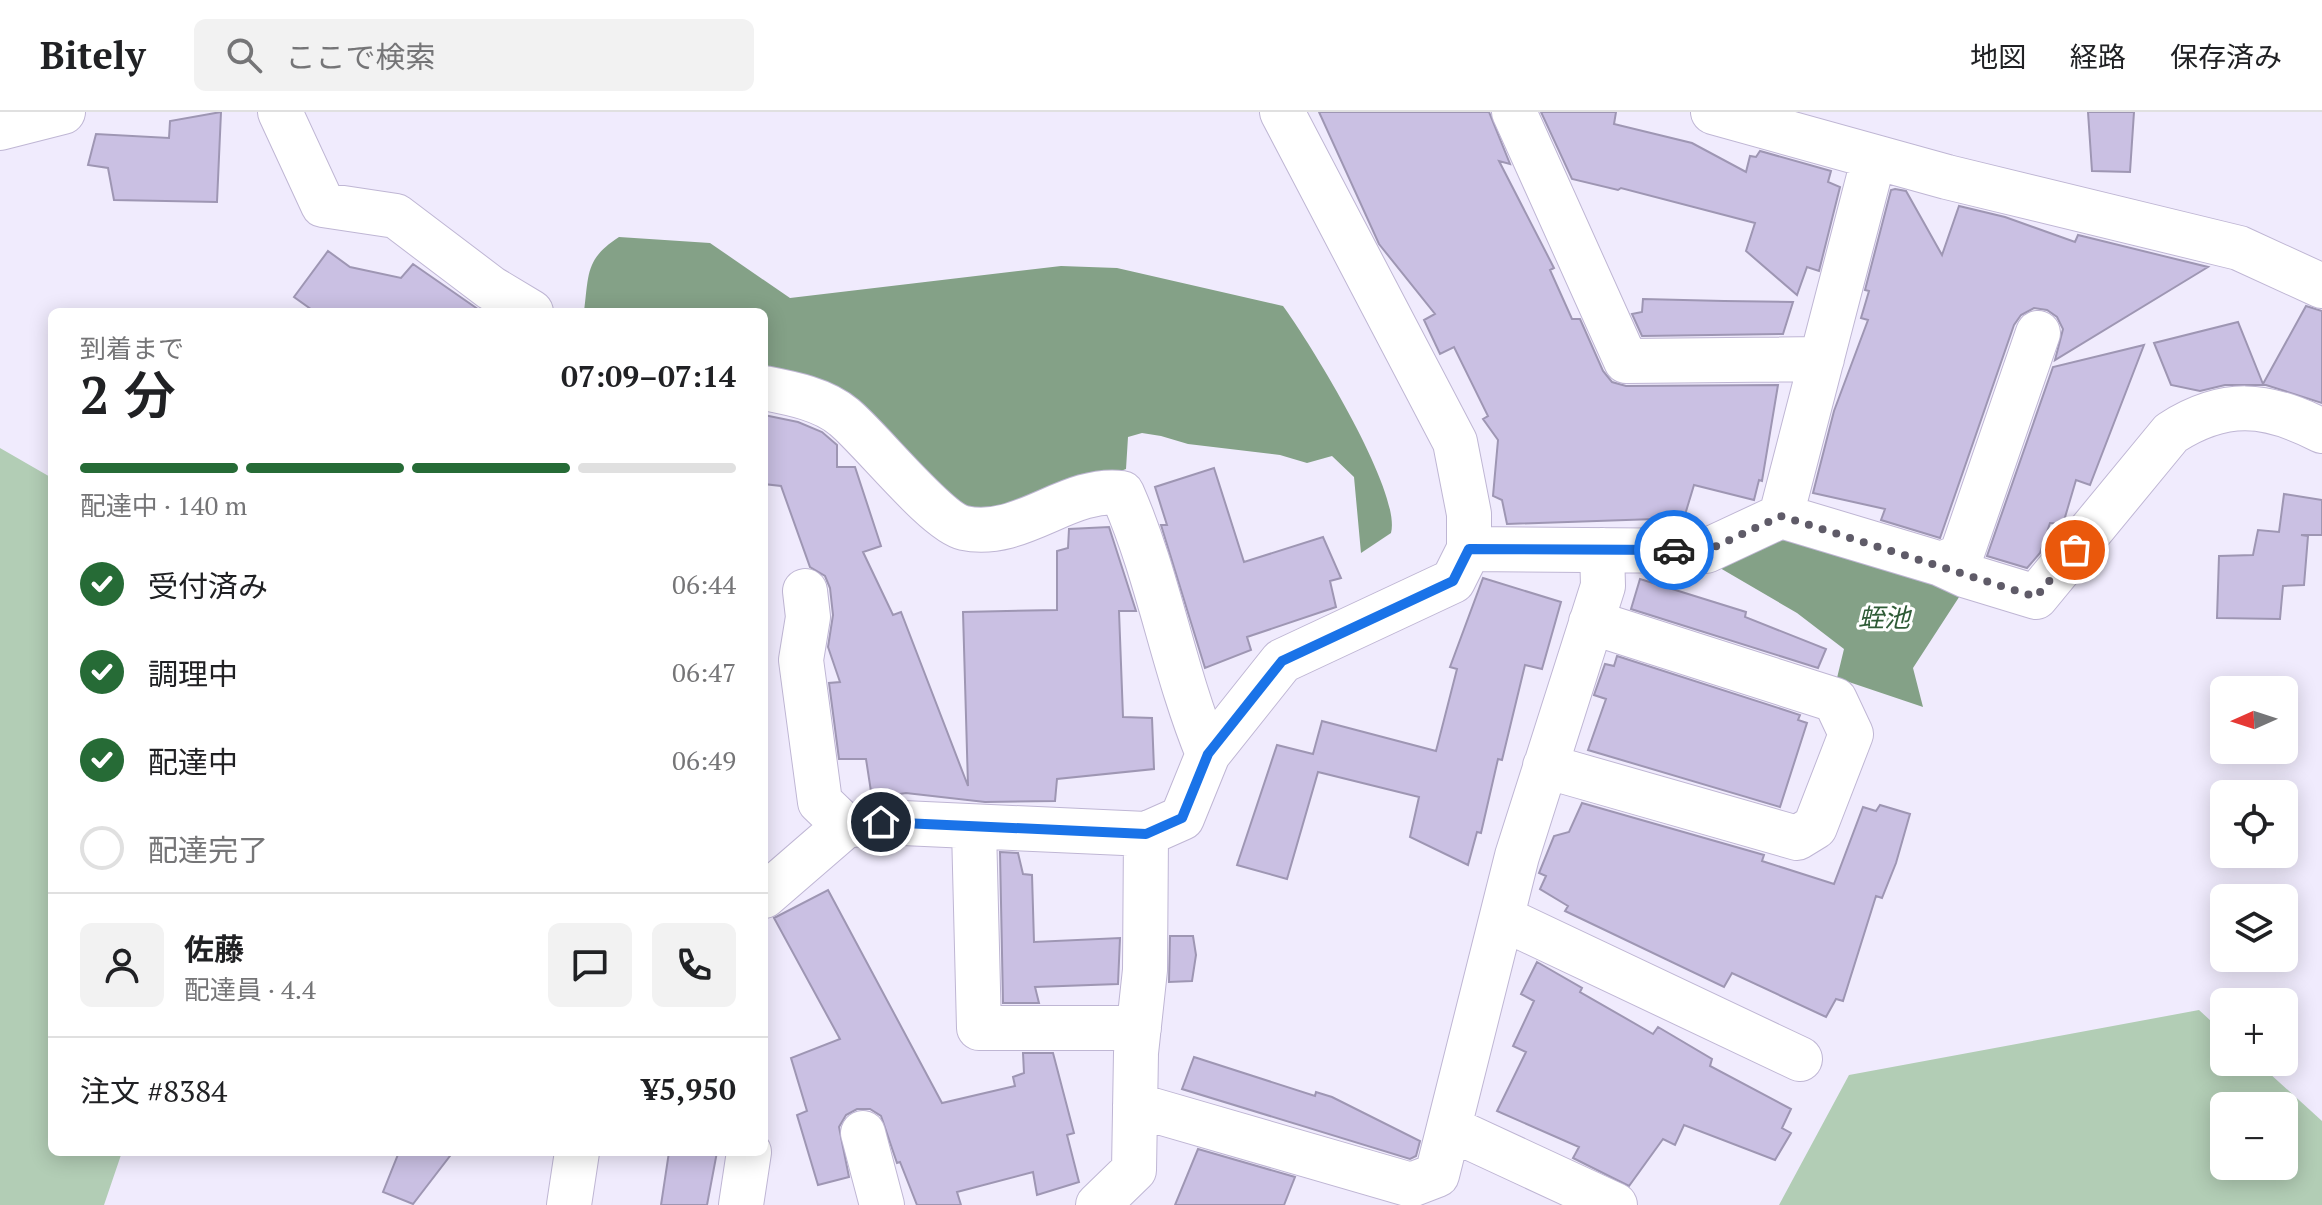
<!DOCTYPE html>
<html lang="ja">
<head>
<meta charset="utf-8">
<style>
	body { margin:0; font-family:"PT Serif","Noto Sans JP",serif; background:#f2f2f2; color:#202124; height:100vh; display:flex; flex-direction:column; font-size:30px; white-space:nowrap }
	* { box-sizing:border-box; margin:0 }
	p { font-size:26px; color:#757577 }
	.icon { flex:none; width:44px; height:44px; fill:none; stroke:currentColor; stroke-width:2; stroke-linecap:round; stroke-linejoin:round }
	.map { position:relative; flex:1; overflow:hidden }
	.panel { position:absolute; left:48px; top:196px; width:720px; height:848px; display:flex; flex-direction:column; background:#fff; border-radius:12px; box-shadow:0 4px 20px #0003 }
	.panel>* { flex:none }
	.needle { width:52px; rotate:267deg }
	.tools { position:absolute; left:2210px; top:564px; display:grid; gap:16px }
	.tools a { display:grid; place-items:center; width:88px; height:88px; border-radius:12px; background:#fff; box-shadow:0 4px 20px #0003; font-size:40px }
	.pin { position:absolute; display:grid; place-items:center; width:68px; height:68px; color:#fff; margin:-34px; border:4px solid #fff; border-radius:50%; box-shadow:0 2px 8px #0007 }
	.courier { position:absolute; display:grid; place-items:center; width:80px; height:80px; margin:-40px; border:6px solid #1a73e8; border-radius:50%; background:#fff; color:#222; box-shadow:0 2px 10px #0007 }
	.overview em { font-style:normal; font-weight:600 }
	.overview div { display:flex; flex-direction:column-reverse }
	.overview { display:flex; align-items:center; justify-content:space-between; height:136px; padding:0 32px }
	h1 { font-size:52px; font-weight:600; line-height:60px }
	.bar { display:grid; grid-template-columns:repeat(4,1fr); gap:12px 8px; align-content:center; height:96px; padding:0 32px }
	.bar i { height:10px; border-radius:6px; background:#e0e0e0 }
	.bar .on { background:#266b36 }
	.bar p { grid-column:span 4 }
	.line { display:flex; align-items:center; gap:20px; padding:0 32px; border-top:2px solid #e0e0e0 }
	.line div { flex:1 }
	.round { display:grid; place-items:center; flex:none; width:84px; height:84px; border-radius:12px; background:#f2f2f2 }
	ol { padding:0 32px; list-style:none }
	li { display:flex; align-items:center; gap:24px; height:88px }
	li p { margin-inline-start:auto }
	li .icon { padding:8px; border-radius:50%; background:#266b36; color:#fff; stroke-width:4 }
	li:last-child { color:#757577 }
	li i { width:44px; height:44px; border:4px solid #e0e0e0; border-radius:50% }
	header { display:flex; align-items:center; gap:48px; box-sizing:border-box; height:112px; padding:0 40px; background:#fff; border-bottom:2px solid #e0e0e0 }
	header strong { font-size:38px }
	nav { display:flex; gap:44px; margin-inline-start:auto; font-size:28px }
	.search { width:560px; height:72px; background:#f2f2f2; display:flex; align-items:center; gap:20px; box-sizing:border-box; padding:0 28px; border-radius:12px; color:#757577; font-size:30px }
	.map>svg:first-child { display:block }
	.green { fill:#b2cdb5; fill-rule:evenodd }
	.water { fill:#84a187 }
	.building { fill:#cac0e3; stroke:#9e96b3; stroke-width:2 }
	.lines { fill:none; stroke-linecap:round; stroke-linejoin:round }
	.street-casing { stroke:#bfb6d4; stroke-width:46 }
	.street { stroke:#fff; stroke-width:44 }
	.done { stroke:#5f5b68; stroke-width:8; stroke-dasharray:0 14.4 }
	.route { stroke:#1a73e8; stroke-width:10 }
	.labels { text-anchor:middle; stroke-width:6; stroke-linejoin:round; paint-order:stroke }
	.water-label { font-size:26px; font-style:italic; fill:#2e5b36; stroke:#fff }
</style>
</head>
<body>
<header>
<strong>Bitely</strong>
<div class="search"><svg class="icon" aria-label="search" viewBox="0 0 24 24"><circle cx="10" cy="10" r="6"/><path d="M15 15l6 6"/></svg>ここで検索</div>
<nav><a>地図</a><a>経路</a><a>保存済み</a></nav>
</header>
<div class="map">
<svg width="2322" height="1093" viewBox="0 0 2322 1093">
	<rect width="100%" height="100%" fill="#f0ebfd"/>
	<path class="green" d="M0,336L52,366V1040H122L104,1093H0Z
		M2199,898L2224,921V950H2257L2322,1009V1093H1779L1849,963ZM2224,994H2284V1054H2224Z"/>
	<path class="water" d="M619,125L710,131L790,186L1061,154L1117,156L1283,194C1311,232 1402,380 1391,421L1361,441L1354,365L1332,344L1307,351L1280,343L1188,332L1161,324L1142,321L1128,325L1126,357L1017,398L978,404L764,258V200H584C589,162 585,147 619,125Z
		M1806,426L1963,479L1913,556L1923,595L1837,566L1844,537L1797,501L1720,456L1757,431Z"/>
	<path class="building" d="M221,0L217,90L114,88L108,56L88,53L96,22L169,26L170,9Z
		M1319,0H1489L1510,52L1499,49L1554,156L1550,158L1572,207H1580L1603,259L1612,270L1626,274L1778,273L1762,369L1759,368L1754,388L1694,373L1684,406L1507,412L1502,388L1493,384L1498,328L1483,307L1488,304L1454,235L1440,242L1424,208L1435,202L1379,132Z
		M1541,0H1616L1614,12L1692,31L1746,60L1750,44L1756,45L1760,39L1831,59L1828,70L1840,75L1819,159L1807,155L1797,183L1746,139L1755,111L1621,76L1618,78L1572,67Z
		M2088,0H2134L2130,60L2092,59Z
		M1895,77L1906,79L1942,143L1959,94L2005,105L2075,130L2078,123L2208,155L2055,248L2063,217L2057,205L2047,198L2034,196L2021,203L2014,213L1940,426L1881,408L1885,397L1813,381L1834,299L1868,208L1861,206L1869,179L1865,178L1891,78Z
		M328,139L350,155L401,166L413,152L482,200H315L294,185Z
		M1643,187L1724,189L1793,190L1783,222L1642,224L1632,202L1642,200Z
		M2306,194L2322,199V291L2266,273H2225L2200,279L2171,273L2154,231L2238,210L2263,272Z
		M2144,233L2090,373L2076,368L2063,412L2050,411L2040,441L2027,456L1987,444L2053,255Z
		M764,303L798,310L822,320L837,333V355H855L881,434L863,440L893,503L901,500L968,674L963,500L1057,498V439L1068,436L1069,417L1109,415L1136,499H1119L1123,605L1152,606L1154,657L1057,667L1055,689L985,690L906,681L872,686L866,647H839L829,571L840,570L828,535L833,503L830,476L825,464L810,455L781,374L764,372Z
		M1214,356L1244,450L1323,425L1341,466L1330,469L1336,495L1247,525L1251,538L1205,556L1161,413H1167L1155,375Z
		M2284,382L2322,388V423H2301L2308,424L2304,473L2283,474L2280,507L2217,506L2219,444L2253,443L2258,418L2279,420Z
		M1483,466L1561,490L1542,557L1525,553L1502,648L1498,647L1481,721L1477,720L1468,753L1410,725L1419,685L1318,660L1287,767L1237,753L1277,633L1313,642L1322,609L1436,639L1457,557L1450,555Z
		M1640,467L1746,500L1745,505L1826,537L1818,556L1631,497Z
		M1617,544L1800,603L1798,608L1807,611L1780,695L1588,638L1606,587L1594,583L1605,552L1614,554Z
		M1582,691L1764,743L1762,749L1834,772L1863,695L1876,699L1880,693L1910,702L1896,751L1882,786L1876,784L1843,889L1836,887L1826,905L1732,861L1724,875L1565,799L1568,794L1540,777L1546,764L1539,761L1554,724L1569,720Z
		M1000,740L1018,741L1023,762L1032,763L1034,830L1120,826L1118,872L1035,875L1039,891H1003Z
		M828,778L942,991L1015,974L1013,965L1024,961L1023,941H1053L1074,1021L1067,1023L1079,1070L1037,1083L1033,1060L957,1080L961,1093H917L900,1050L897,1051L881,1004L870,997H857L846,1003L839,1015L849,1065L818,1073L797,1003L807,999L791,946L840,927L774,806Z
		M1170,824H1193L1196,843L1192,869L1169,870Z
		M1537,850L1582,876L1580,880L1653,922L1658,915L1712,947L1710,954L1791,997L1782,1016L1791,1021L1775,1048L1684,1013L1675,1033L1663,1027L1629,1074L1573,1046L1579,1035L1497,999L1526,940L1513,934L1534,889L1521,882Z
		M1194,945L1315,984L1316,980L1332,985L1420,1029L1416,1044L1410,1047L1182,977Z
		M1198,1037L1295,1065L1284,1093H1175Z
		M399,1040H453L413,1092L383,1080Z
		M669,1040H717L707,1093H661Z"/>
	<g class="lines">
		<g class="street-casing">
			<path id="street" d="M280,0L323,93L396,104L491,176L531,200
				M1514,0L1626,249L1822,247
				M1713,0L1947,65L2239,136L2322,174
				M0,16L63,0
				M764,276C790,281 823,287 844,305C870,326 936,410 964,416C1022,428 1067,374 1122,381C1159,465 1173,557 1208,642
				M1781,404L1941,452L1961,444L2038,221
				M1469,437L1706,439L1781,404L1874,45
				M1941,452L1967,464L2036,485L2171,321C2224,287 2266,290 2322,319
				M805,479L808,505L801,548L820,690L845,714
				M1545,654L1797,726L1815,715L1851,622L1835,588L1591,510
				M974,717L979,916H1139
				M764,784L845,714L881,710L1146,722
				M1502,806L1800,947
				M1135,993L1411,1073L1437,1063L1517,744L1603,474L1602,438
				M1449,1016L1615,1093
				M863,1021L882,1093
				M569,1093L577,1040
				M741,1093L749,1040
				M1098,1093L1134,1058L1136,941L1145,858L1146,722L1182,706L1208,642L1282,549L1453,469L1469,437V402L1455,330L1282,0"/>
		</g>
		<use href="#street" class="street"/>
	</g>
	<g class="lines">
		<path class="done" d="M1674,438L1706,439L1781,404L2036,485L2075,438"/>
		<path class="route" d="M881,710L1146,722L1182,706L1208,642L1282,549L1453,469L1469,437L1674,438"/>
	</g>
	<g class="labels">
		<g class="water-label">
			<text x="1884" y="515">蛭池</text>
		</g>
	</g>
</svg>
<div class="tools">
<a><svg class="needle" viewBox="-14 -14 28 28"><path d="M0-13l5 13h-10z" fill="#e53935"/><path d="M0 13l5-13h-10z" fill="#757577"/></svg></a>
<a><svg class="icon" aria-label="locate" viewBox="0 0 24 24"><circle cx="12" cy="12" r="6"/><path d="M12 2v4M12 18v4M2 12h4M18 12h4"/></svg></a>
<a><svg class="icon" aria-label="layers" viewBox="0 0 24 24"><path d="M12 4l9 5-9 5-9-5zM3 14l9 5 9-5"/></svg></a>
<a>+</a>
<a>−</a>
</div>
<div class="pin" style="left:2075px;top:438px;background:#ea580c"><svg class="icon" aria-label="bag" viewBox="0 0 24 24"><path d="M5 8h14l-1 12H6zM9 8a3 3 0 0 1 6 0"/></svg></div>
<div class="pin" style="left:881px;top:710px;background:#1f2937"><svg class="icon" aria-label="home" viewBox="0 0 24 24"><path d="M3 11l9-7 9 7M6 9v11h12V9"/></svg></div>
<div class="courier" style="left:1674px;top:438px"><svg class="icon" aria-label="car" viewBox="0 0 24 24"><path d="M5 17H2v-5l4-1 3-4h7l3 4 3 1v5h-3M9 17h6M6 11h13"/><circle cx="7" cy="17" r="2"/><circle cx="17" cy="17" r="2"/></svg></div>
<section class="panel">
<div class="overview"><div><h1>2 分</h1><p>到着まで</p></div><em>07:09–07:14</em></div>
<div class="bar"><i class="on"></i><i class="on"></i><i class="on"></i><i></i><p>配達中 · 140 m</p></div>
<ol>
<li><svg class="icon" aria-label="check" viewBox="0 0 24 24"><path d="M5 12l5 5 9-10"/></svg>受付済み<p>06:44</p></li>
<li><svg class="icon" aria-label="check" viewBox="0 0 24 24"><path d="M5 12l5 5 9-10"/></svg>調理中<p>06:47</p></li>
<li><svg class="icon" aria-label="check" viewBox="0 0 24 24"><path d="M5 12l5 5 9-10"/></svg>配達中<p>06:49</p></li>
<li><i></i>配達完了</li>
</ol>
<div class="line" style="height:144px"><a class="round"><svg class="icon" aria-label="person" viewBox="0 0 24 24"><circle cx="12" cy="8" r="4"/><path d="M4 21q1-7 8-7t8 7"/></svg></a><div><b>佐藤</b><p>配達員 · 4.4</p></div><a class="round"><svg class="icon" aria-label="chat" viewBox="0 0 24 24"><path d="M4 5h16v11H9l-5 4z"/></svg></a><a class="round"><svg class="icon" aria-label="phone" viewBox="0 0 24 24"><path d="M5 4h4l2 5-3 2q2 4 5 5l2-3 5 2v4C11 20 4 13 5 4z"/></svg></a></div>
<div class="line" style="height:104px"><div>注文 #8384</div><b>¥5,950</b></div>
</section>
</div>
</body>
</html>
